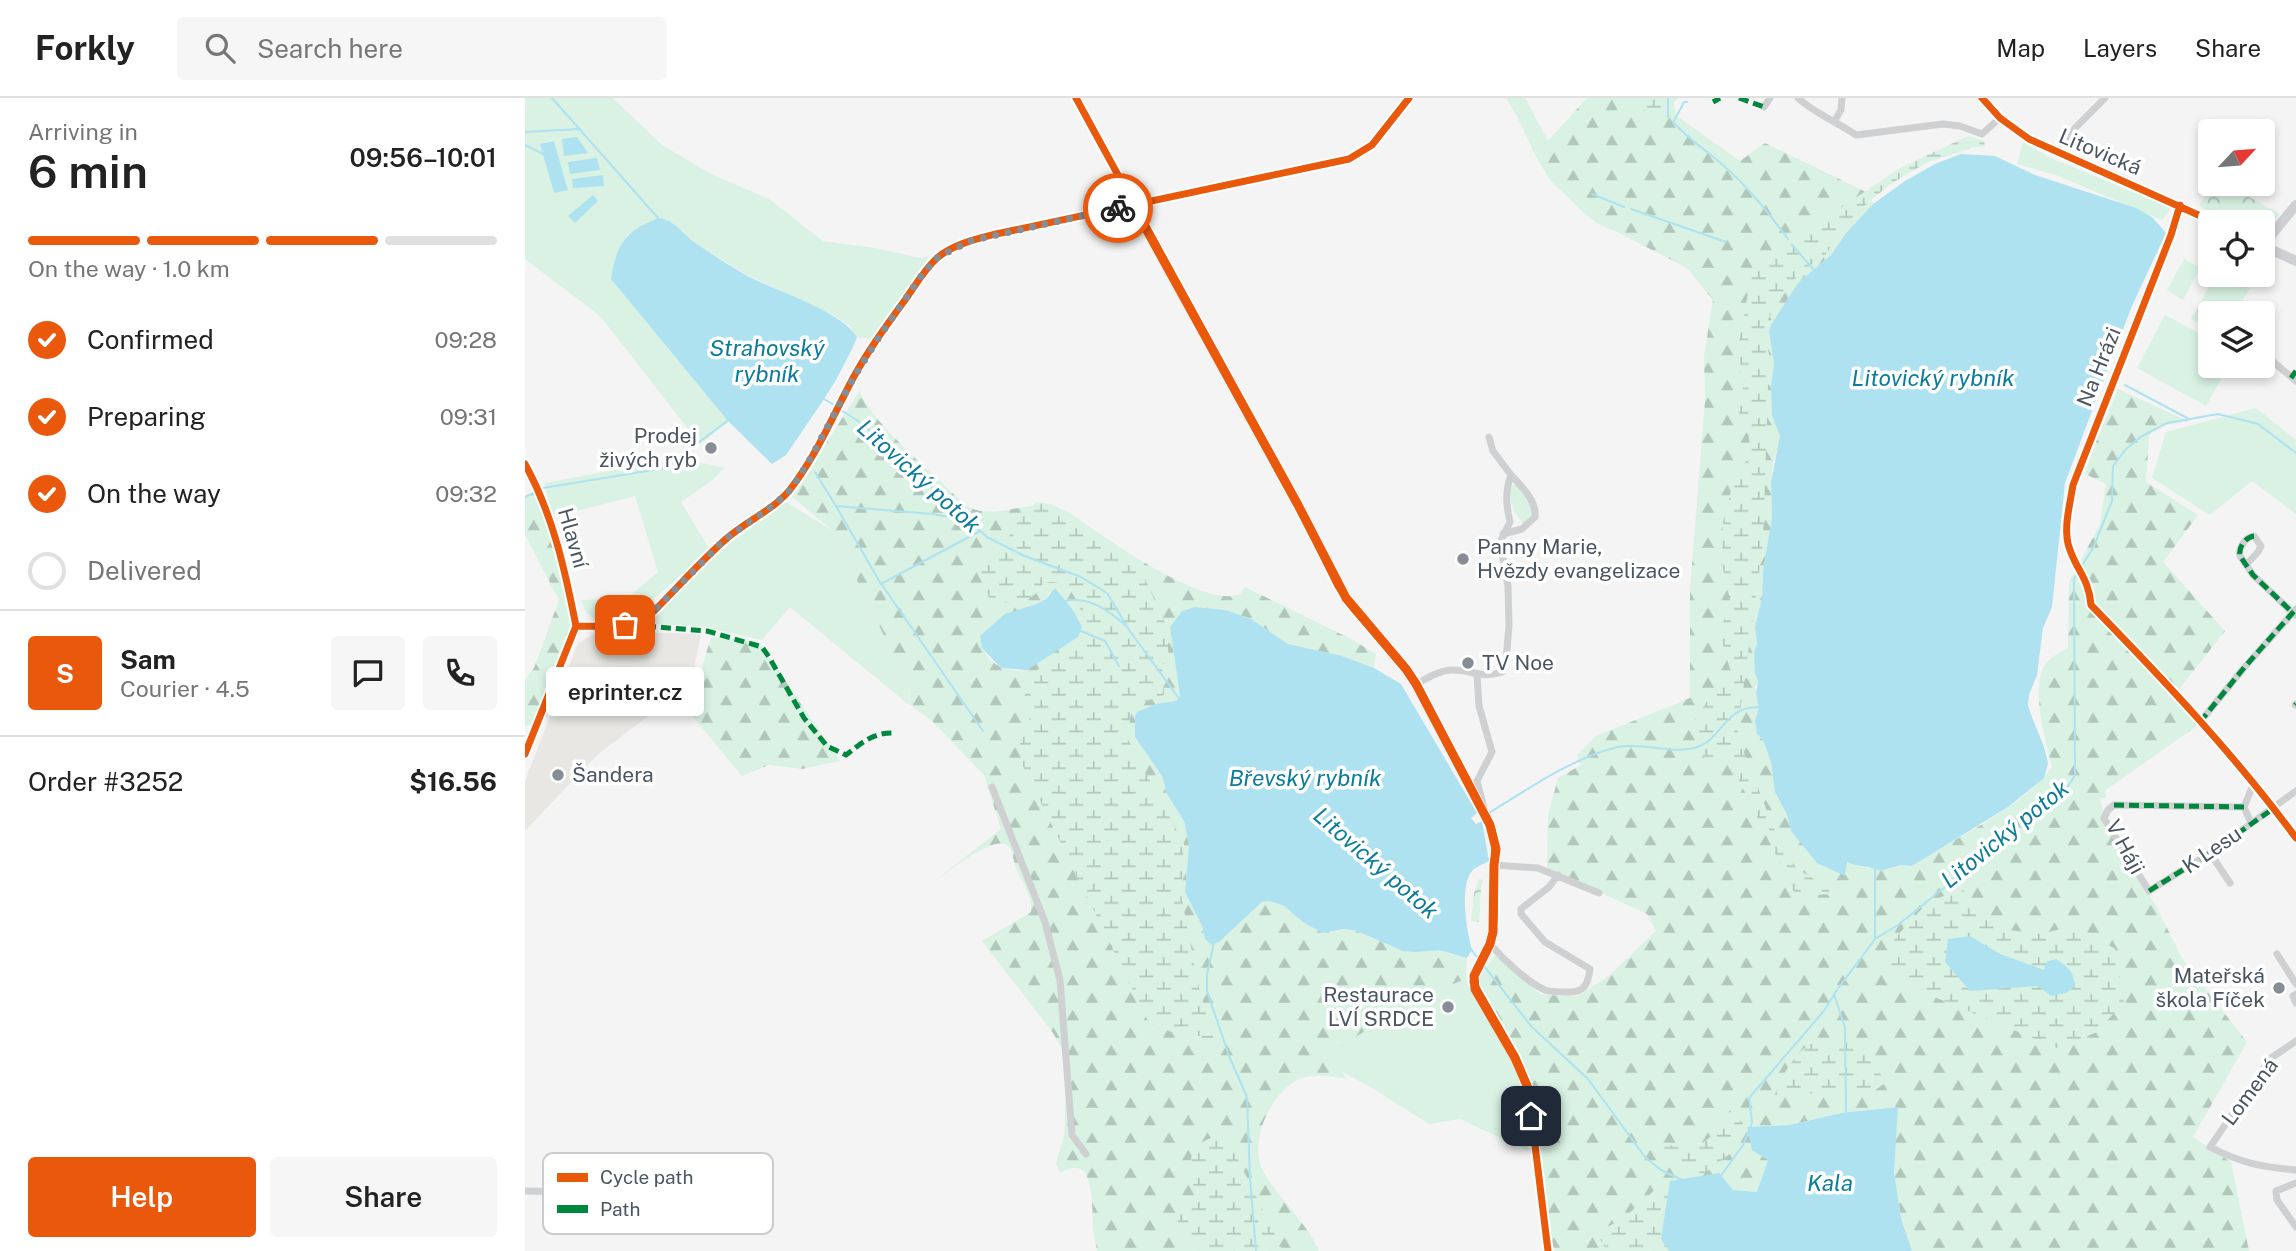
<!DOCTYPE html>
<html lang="en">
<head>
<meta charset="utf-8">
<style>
	body { margin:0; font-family:"Public Sans",sans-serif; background:#f6f6f6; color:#222; height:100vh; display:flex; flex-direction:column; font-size:26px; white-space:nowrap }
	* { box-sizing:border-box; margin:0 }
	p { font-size:23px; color:#767676 }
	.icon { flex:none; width:38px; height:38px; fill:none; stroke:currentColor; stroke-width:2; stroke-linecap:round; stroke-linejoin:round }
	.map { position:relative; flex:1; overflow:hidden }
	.panel { display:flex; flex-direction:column; background:#fff; width:525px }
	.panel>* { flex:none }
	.needle { width:46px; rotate:64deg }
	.fabs { position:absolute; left:1673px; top:21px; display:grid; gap:14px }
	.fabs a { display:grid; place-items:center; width:77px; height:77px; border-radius:7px; background:#fff; box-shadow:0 4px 10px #0003; font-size:35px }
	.pin { position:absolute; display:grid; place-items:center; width:60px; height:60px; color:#fff; margin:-30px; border-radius:14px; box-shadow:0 4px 10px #0006 }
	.courier { position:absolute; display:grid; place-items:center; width:70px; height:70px; margin:-35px; border:5px solid #ea580c; border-radius:50%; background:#fff; color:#222; box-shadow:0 2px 9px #0007 }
	.bubble { position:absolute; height:49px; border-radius:7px; background:#fff; box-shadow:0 4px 10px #0003; font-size:23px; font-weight:600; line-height:49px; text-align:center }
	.head em { font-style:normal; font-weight:600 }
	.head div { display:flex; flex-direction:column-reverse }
	.head { display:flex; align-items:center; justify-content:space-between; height:119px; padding:0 28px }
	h1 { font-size:46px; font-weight:600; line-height:52px }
	.bar { display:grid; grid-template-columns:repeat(4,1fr); gap:10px 7px; align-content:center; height:84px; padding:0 28px }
	.bar i { height:9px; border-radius:5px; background:#e0e0e0 }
	.bar .on { background:#ea580c }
	.bar p { grid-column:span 4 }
	.line { display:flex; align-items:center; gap:18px; padding:0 28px; border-top:2px solid #e0e0e0 }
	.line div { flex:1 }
	.round { display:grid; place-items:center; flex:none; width:74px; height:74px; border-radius:7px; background:#f6f6f6 }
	ol { padding:0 28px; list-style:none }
	li { display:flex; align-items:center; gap:21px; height:77px }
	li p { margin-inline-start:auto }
	li .icon { padding:7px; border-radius:50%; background:#ea580c; color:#fff; stroke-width:4 }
	li:last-child { color:#767676 }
	li i { width:38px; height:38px; border:4px solid #e0e0e0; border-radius:50% }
	.button { display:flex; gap:14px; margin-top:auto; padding:14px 28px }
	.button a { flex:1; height:80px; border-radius:7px; background:#ea580c; color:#fff; font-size:28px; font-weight:600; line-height:80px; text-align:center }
	.button a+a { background:#f6f6f6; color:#222 }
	header { display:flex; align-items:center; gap:42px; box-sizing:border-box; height:98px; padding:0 35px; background:#fff; border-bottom:2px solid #e0e0e0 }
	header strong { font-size:33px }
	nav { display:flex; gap:38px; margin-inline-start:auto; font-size:24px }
	.search { width:490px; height:63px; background:#f6f6f6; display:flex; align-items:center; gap:18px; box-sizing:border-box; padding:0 24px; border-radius:7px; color:#767676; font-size:26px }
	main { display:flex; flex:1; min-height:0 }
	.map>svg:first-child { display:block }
	.commercial { fill:#e8e7e3 }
	.green { fill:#d9f2e3; fill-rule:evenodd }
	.forest { fill:url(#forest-firs); fill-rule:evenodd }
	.wetland { fill:url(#wetland-marsh) }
	.park { fill:url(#park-crowns) }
	.water { fill:#aee2f0 }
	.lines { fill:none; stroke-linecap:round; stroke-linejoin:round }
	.stream { stroke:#aee2f0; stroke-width:2 }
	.street { stroke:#ced0d2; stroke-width:7 }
	.secondary { stroke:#ced0d4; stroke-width:10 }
	.quiet { stroke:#00873e; stroke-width:5; stroke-dasharray:10 5; stroke-linecap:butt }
	.cycleway-casing { stroke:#fff; stroke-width:11 }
	.cycleway { stroke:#e8590c; stroke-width:7 }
	.done { stroke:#868d94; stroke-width:7; stroke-dasharray:0 12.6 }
	.route { stroke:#ea580c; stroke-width:9 }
	.poi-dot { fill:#868d94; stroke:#fff; stroke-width:2.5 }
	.labels { text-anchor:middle; stroke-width:7; stroke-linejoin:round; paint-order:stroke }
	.street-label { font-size:21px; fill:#4a5661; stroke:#fff }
	.poi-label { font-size:21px; fill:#4a5661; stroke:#fff; text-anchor:end }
	.water-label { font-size:23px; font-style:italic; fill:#0c7c9b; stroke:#fff }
	.key { fill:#fff; stroke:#c9ccd0; stroke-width:2 }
	.key-label { font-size:19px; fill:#4a5661 }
</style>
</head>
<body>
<header>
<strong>Forkly</strong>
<div class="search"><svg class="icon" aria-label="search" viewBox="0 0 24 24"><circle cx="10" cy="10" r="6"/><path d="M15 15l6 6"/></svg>Search here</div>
<nav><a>Map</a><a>Layers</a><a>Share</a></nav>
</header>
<main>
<section class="panel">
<div class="head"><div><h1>6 min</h1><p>Arriving in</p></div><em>09:56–10:01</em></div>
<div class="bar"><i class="on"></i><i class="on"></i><i class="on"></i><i></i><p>On the way · 1.0 km</p></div>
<ol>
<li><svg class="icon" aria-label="check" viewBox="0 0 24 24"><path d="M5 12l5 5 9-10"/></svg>Confirmed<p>09:28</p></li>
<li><svg class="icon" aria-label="check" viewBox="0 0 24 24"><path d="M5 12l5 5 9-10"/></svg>Preparing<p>09:31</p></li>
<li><svg class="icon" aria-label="check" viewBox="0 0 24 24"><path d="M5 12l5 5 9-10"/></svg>On the way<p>09:32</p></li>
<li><i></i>Delivered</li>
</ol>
<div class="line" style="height:126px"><b class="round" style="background:#ea580c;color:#fff">S</b><div><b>Sam</b><p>Courier · 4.5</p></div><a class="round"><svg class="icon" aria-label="chat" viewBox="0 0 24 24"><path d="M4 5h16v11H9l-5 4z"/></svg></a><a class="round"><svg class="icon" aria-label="phone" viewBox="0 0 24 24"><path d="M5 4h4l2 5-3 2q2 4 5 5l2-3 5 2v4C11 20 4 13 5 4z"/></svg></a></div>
<div class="line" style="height:91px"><div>Order #3252</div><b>$16.56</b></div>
<div class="button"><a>Help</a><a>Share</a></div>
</section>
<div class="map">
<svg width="1771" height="1153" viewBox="0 0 1771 1153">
	<defs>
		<pattern id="forest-firs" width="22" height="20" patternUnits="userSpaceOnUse" patternTransform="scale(1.75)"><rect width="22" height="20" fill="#d9f2e3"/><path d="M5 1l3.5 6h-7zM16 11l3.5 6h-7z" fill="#b2c7bb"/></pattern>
		<pattern id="wetland-marsh" width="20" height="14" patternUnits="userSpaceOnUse" patternTransform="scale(1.75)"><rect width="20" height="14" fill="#d9f2e3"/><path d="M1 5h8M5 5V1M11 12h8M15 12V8" fill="none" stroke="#b2c7bb"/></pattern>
		<pattern id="park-crowns" width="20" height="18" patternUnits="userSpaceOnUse" patternTransform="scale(1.75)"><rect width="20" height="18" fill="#d9f2e3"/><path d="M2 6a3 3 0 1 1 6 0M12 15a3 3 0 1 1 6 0" fill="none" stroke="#b2c7bb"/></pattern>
	</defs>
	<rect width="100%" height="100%" fill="#f4f4f4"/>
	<path class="commercial" d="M74,533L176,536L166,585L71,658L0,733V683L53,545Z"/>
	<path class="green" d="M0,0H88L137,47L188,77L244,101L298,143L350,150L395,160L404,158L346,241L332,239L325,228L308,217L220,176L167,143L141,121L134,120L125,124L102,137L86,181L204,324L175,346L75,218L0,161ZM29,43L43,91L29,95L16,47Z
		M981,0H1000L1023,43L1010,57L993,20Z
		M1498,44L1526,60L1646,110L1637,122L1531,77L1492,66Z
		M1659,161L1675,170L1658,202L1642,192Z
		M1690,177H1699L1725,190L1710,215H1685V232L1666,221Z
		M1640,217L1685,241V268H1703L1681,308L1612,270Z
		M1731,310L1771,342V416L1727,383L1685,417L1627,380L1641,334Z
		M155,360L200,370L185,384L156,404L185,452L104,522L74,523L61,515L56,502L101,501L133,474L110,398L28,419L19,385Z
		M990,386C1000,393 1008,405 1009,418L996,430L998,425C987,413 985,405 985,389Z
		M261,404L308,433L383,587L384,607L265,509L237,542L180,529L123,525L200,449Z
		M941,881L988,963L999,1000L1003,1053L935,1021L904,1026L847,990L816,973L806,954L894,899Z"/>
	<path class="forest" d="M1062,0H1147L1152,18L1215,63L1240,45L1343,95L1348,106L1321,135L1306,157L1273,185L1244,233L1249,266L1246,288L1247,318L1255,338L1254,347L1248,363L1246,386L1247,419L1238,474L1237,500L1230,529L1232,546L1229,558L1234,583L1230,589L1234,602V614L1230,623L1232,636L1238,642L1246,664L1250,694L1262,717L1266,733L1320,778L1321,764L1336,769L1350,770L1355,773L1376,767L1387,768C1431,739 1496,711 1527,669C1521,643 1502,582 1524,562C1529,557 1537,554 1543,550L1544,484L1575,426L1581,386L1560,376L1569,349L1593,291L1663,323L1631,329L1624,338L1621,384L1673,417L1638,464L1700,533L1647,600L1673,627L1581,692V700L1575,701L1579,716L1578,720L1630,806L1658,862L1722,944L1668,1039L1706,1064L1724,1153H1387L1376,1120L1369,1073L1372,1009L1316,1015L1265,1027L1222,1029L1243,1062L1232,1094L1208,1092L1136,1141L1144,1153H1030L1025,1137L1006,990L954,891L953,882L970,857L1017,897L1053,898L1085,877L1131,833L1122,816L1022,770L1023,717L1033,680L1056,667L1052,657L1071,638L1165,600V492L1180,303L1179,258L1188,202L1162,170L1094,135L1073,126L1061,117L1025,82L1010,57Z
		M335,292C338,317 420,387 442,408C467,423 499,403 527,408C542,411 557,424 569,432C598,451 682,510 715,496L720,489L826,541L851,556L849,570L817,558L763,546L726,521L701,512L670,509L657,513L645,529L655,598L651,603H645L610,639L637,678L642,696L659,723L664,747L660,794L677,828L680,841L695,843L737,804L745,803L759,808L779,825L798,835L819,831L832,833L878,853L914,852L942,860L941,881L894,899L807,954L816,973L822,981C807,979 789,974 774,981C746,994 723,1044 738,1073C754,1102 781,1123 794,1153H572C571,1146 569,1138 568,1131C567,1117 570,1070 551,1070C546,1069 539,1073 535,1075L531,1065L539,1039L541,992L537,951L528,935L457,843L506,814C508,799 498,787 492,773C489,766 488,753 483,748C469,735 421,776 408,784L476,731L459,677L407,623L385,607L383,587L308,433L267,399ZM525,493L543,545L497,573C473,572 459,563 455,538L521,501Z
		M9,394L16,410L35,467L48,528L8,626L0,628V582L9,570L34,502L0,437V400Z
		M186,539L234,544L315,663L277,671L244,667L217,678L164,614Z"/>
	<path class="wetland" d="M1119,0H1153L1137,18L1127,24L1116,5Z
		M1443,38L1459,43L1460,49H1450L1403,64L1364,87L1337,110L1321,126L1301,156L1276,174L1254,200L1239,230L1244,256L1238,445L1212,637L1256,748L1272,771L1299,787L1307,796L1271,798L1202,658L1195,664L1182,665L1165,630L1191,589L1200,586L1206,575L1195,535L1205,502L1197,466L1198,424L1210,377L1226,357L1223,333L1210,307L1219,299L1213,249L1227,174L1241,157L1256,156L1317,109L1375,70Z
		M511,404L526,406L611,461L640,525L644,559L637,568L639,597L612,606L606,616L602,640L659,746L656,796L673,886L687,938H657L624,925L496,664L495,643L506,628L499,600L506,576L562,538C562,525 552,500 544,491C538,484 526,483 518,485C505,511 492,495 469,510L454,478L458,456L479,450L488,430Z
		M1438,792L1476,831L1516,836L1551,827L1590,851L1599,904L1572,934L1532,950L1378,886L1358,868L1370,840L1404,803Z
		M1315,940L1338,941L1360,985L1349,993L1249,997C1251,985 1271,956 1281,949C1290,942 1304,942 1315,940Z
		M1205,1012L1218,1025L1206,1055L1180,1075L1169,1076L1132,1058L1130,1045C1175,1053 1180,1051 1205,1012Z
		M689,1038L702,1039L758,1153H668L649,1116L670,1106L666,1060L672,1047Z
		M1134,1088L1144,1093L1136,1141L1144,1153L1081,1152L1072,1135L1100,1119Z"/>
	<path class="park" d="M1688,86H1701L1755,116L1738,135V124H1704L1674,108Z
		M954,781L958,782C954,794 956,811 954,824L946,823L949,795Z"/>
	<path class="water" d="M52,39L63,55L39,58L37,41Z
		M29,43L43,92L29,95L15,46Z
		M1436,56L1470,58L1510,77L1611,110L1627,119L1641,135L1606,210L1583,272L1581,275L1574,273L1573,278L1579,281L1540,385L1527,509L1518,530L1512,577L1504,597L1503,607L1505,614L1519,649L1523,665L1519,680L1483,709L1387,768L1376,767L1355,773C1345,767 1333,770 1322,764L1320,778L1292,765L1266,733L1262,717L1250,694L1246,664L1238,642L1232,636L1230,623L1234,610L1231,596L1233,583L1230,575L1229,555L1232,546L1230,529L1237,500L1238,473L1247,419L1246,384L1255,338L1247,318L1246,288L1249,266L1244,233L1246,227L1273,185L1306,157L1321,135L1348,106L1380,83L1410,66Z
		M72,60L75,72L45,76L43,64Z
		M78,77L79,88L48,90L47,81Z
		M68,97L73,103L50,125L43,118Z
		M134,120C148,121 158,136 169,144C185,155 202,166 219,176C249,193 315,212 332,239L329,247L311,282L299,301L261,357L247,366L203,323L86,181C92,145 100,133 134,120Z
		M530,490L548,512L557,529L553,539L502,572L476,570L457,550L455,538L480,516L512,506L521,501Z
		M670,509L701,512L726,521L763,546L817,558L849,570L876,586L952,715L946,720L951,726L957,723L964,763C959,766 953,768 949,771C933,785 942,834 947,852L942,860L914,852L890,854L878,853L832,833L819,831L798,835L779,825L759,808L745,803L737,804L695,843L687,847L680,841L677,828L660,794L664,747L659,723L642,696L637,678L610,639V618L612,614L631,606L651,603L655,598L645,529L657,513Z
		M1445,838L1475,856L1519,872L1521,864L1531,861C1543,869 1550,874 1549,889L1541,895L1526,898L1513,888L1445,893L1420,864L1423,841Z
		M1373,1009L1369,1073L1376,1120L1387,1153H1144L1136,1141L1145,1083L1194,1075L1208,1092L1232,1094L1243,1062L1227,1052L1222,1029L1265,1027L1316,1015Z"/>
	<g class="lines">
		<path class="stream" d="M27,0L133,120
			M1143,0V19
			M1148,24C1163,41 1181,52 1198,67C1222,88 1244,115 1263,141
			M1148,25L1159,4H1162
			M0,34L55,31
			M0,47L18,56
			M1067,96L1099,109
			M1106,111L1201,144
			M1267,147L1289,172
			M1600,287L1664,321
			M299,301L309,307
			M316,312L336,325L462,439L497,457L556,479L582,495L604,532L653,599
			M290,374L311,408L407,416L444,422
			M18,390L140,370L202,323
			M0,399L8,395
			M311,408L356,486L455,433
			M357,487L458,633
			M540,503C563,497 585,513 601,528
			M556,533L580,543L594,568
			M964,715C1003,691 1049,659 1093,649C1118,644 1144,656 1169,650C1199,642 1197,609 1234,609
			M1350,840V768
			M689,844L682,877V893L704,958L722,999L725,1081L731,1153
			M946,851L953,861
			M959,868L1006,928L1063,981L1120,1059L1136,1072L1157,1082
			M1321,1015L1320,930L1309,896L1350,841L1373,827L1530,700L1544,687L1550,677L1549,481L1569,448L1587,403L1588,368L1601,351L1617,338L1642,325L1693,316L1733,326L1771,355
			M1226,1028L1227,1024L1224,1000L1298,914L1309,897
			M1195,1079L1218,1047L1224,1033"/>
		<path class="street" d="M1273,0C1289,15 1312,24 1331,37L1418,26L1435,28L1457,36L1475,20
			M1239,9L1245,0
			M1310,22L1316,12L1317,0
			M1531,55L1550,30L1580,0
			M1739,256L1771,283
			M978,436L997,431L1010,419C1012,403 997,389 986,377
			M1543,448L1544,412L1548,387L1646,137L1655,107
			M1721,467L1733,454L1736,448L1729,438C1721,439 1713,449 1715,458L1728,477L1770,517
			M1771,511L1718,571L1675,624L1749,710L1771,740
			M952,577L954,608L967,654L952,683L959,710
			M892,586C902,580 915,572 928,572C947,572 957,581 977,574L981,563L984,527L983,488L975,444L985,424C981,407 980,393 986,377L968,353L964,339
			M1770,607L1771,606
			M467,689L520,824L535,882L547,1037L561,1056
			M1719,709L1589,707L1583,712L1579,720L1624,793L1685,755L1771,693
			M1726,725L1719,709L1728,687
			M1685,755L1705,785
			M969,767L1013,770L1074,795
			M965,846C978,861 1002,884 1020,892C1026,894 1035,894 1042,894C1059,895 1063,887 1065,871L1020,844L996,816V811L1024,789L1033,777
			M1752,856L1771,886
			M1771,896L1768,898L1771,905
			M1771,943L1746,960L1685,1049C1716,1065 1736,1069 1771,1072
			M1771,1085L1751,1093L1752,1102L1771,1129
			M0,1093L52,1094"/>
		<path class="secondary" d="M551,0L773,407L813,488L828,510L881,571L892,586L967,732C972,748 969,760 969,776C969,798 971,822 966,843C962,857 949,869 948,884L991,960L1003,990L1023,1153
			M1457,0L1475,20L1504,41L1689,124
			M1738,147L1771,107
			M1738,148L1771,163
			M0,366C28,417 40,472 51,528
			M51,528C83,528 102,533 129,513C153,489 176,463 201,441C221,423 251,411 267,389C292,356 308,318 327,282C342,254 361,228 380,202C390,188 399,172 412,160C429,146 451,141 471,136L824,61L847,47L884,0
			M0,656L51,528"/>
		<path class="quiet" d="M1214,0L1239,9
			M1188,4L1195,0
			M1766,280L1771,273
			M1729,438C1721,439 1713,449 1715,458L1728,477L1768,515
			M106,527L182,533L237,549L244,559L279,620L302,648L321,657C338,644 348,634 371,635
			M1770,607L1771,606
			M1675,624L1718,571L1771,511
			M1589,707L1719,709
			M1624,793L1685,755L1749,710L1746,707"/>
		<g class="cycleway-casing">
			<path id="cycleway" d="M551,0L773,407L813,488L828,510L881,571L892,586L967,732C972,748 969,760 969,776C969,798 971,822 966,843C962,857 949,869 948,884L991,960L1003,990L1023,1153
				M1457,0L1475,20L1504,41L1689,124
				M1655,107L1646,137L1548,387C1545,406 1538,431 1544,449C1551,472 1564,480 1566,507C1637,580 1710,657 1771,740
				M0,366C28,417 40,472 51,528
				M51,528C83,528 102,533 129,513C153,489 176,463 201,441C221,423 251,411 267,389C292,356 308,318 327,282C342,254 361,228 380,202C390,188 399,172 412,160C429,146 451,141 471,136L824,61L847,47L884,0
				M0,656L51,528"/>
		</g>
		<use href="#cycleway" class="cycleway"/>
	</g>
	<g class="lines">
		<path class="done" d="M100,527H106L129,513L199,442L250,406L266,391L283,365L329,279L356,236L399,174L413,159L445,143L593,110"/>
		<path class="route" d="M593,110L608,107L773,407L821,500L881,571L891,586L965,727L971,751L969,767L968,834L965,846L949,878L950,891L990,960L1003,990L1006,1018"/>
	</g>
	<g class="poi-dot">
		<circle cx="186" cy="350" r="7"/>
		<circle cx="938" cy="461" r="7"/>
		<circle cx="943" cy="565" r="7"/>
		<circle cx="33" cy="677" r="7"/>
		<circle cx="1754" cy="890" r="7"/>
		<circle cx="923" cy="909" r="7"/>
	</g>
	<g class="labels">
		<g class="street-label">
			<text transform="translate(1575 54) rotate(23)" y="7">Litovická</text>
			<text transform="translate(1574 269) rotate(-68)" y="7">Na Hrázi</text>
			<text transform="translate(48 440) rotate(74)" y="7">Hlavní</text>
			<text transform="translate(1600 749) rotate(62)" y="7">V Háji</text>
			<text transform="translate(1687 752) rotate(-34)" y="7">K Lesu</text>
			<text transform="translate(1725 994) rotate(-53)" y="7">Lomená</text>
		</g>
		<g class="poi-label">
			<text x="172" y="345">Prodej<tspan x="172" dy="24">živých ryb</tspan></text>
			<text x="952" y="456" text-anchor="start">Panny Marie,<tspan x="952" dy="24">Hvězdy evangelizace</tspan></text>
			<text x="957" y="572" text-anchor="start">TV Noe</text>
			<text x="47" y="684" text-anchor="start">Šandera</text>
			<text x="1740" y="885">Mateřská<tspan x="1740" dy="24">škola Fíček</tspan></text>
			<text x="909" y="904">Restaurace<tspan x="909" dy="24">LVÍ SRDCE</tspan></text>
		</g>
		<g class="water-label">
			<text x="242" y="258">Strahovský<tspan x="242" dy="26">rybník</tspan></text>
			<text x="1408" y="288">Litovický rybník</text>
			<text transform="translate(394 378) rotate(42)" y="8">Litovický potok</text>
			<text x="780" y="688">Břevský rybník</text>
			<text transform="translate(1480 736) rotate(-39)" y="8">Litovický potok</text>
			<text transform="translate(851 765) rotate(41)" y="8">Litovický potok</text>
			<text x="1305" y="1093">Kala</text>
		</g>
	</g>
	<rect x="18" y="1055" width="230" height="81" rx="10" class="key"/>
	<rect x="32" y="1075" width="31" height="9" fill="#e8590c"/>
	<rect x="32" y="1107" width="31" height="8" fill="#00873e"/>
	<g class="key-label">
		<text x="75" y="1086">Cycle path</text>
		<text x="75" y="1118">Path</text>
	</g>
</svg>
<div class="fabs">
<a><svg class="needle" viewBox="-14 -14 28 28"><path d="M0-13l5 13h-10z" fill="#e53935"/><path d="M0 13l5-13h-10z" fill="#767676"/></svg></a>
<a><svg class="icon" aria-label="locate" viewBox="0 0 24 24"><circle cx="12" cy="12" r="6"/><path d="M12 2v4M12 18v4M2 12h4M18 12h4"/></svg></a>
<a><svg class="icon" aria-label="layers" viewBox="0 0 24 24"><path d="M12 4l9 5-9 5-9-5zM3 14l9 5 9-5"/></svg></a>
</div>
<div class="pin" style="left:100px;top:527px;background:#ea580c"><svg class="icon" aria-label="bag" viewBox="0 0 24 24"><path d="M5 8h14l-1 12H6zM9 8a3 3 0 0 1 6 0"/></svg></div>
<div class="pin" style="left:1006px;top:1018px;background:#1f2937"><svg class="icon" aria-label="home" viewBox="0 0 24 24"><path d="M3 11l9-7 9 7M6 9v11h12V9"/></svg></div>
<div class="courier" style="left:593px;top:110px"><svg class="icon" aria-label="bike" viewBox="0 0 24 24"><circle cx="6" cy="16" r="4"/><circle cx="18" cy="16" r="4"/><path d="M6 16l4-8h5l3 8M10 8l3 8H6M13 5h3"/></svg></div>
<div class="bubble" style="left:21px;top:569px;width:158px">eprinter.cz</div>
</div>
</main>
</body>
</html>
